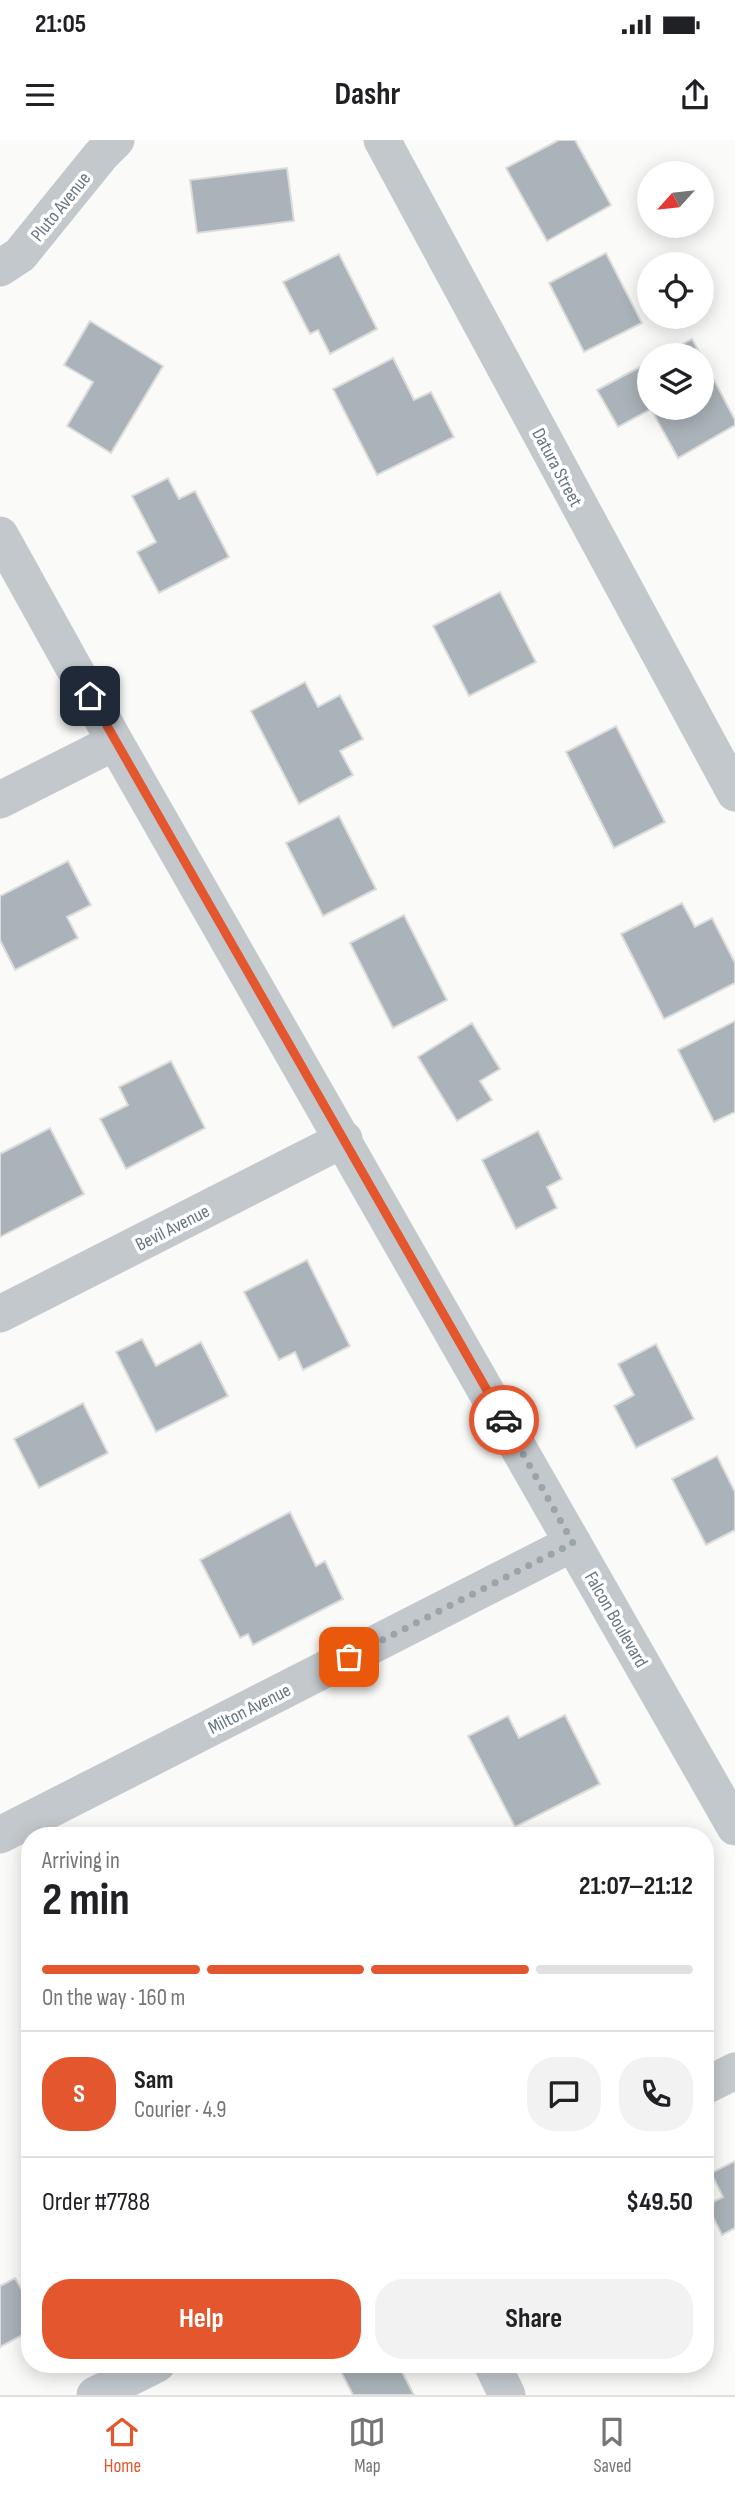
<!DOCTYPE html>
<html lang="en">
<head>
<meta charset="utf-8">
<style>
	body { margin:0; font-family:"Sofia Sans Condensed",sans-serif; background:#f2f2f2; color:#202124; height:100vh; display:flex; flex-direction:column; font-size:26px; white-space:nowrap }
	* { box-sizing:border-box; margin:0 }
	p { font-size:23px; color:#757577 }
	.icon { flex:none; width:38px; height:38px; fill:none; stroke:currentColor; stroke-width:2; stroke-linecap:round; stroke-linejoin:round }
	.map { position:relative; flex:1; overflow:hidden }
	.drawer { position:absolute; left:21px; top:1687px; width:693px; height:546px; display:flex; flex-direction:column; background:#fff; border-radius:28px; box-shadow:0 4px 18px #0003 }
	.drawer>* { flex:none }
	.needle { width:46px; rotate:243deg }
	.fabs { position:absolute; left:637px; top:21px; display:grid; gap:14px }
	.fabs a { display:grid; place-items:center; width:77px; height:77px; border-radius:50%; background:#fff; box-shadow:0 4px 18px #0003; font-size:35px }
	.pin { position:absolute; display:grid; place-items:center; width:60px; height:60px; color:#fff; margin:-30px; border-radius:14px; box-shadow:0 4px 10px #0006 }
	.courier { position:absolute; display:grid; place-items:center; width:70px; height:70px; margin:-35px; border:5px solid #e4572e; border-radius:50%; background:#fff; color:#222; box-shadow:0 2px 9px #0007 }
	.overview em { font-style:normal; font-weight:700 }
	.overview div { display:flex; flex-direction:column-reverse }
	.overview { display:flex; align-items:center; justify-content:space-between; height:119px; padding:0 21px }
	h1 { font-size:46px; font-weight:700; line-height:52px }
	.bar { display:grid; grid-template-columns:repeat(4,1fr); gap:10px 7px; align-content:center; height:84px; padding:0 21px }
	.bar i { height:9px; border-radius:5px; background:#e0e0e0 }
	.bar .current { background:#e4572e }
	.bar p { grid-column:span 4 }
	.line { display:flex; align-items:center; gap:18px; padding:0 21px; border-top:2px solid #e0e0e0 }
	.line div { flex:1 }
	.round { display:grid; place-items:center; flex:none; width:74px; height:74px; border-radius:28px; background:#f2f2f2 }
	.action { display:flex; gap:14px; margin-top:auto; padding:14px 21px }
	.action a { flex:1; height:80px; border-radius:28px; background:#e4572e; color:#fff; font-size:28px; font-weight:700; line-height:80px; text-align:center }
	.action a+a { background:#f2f2f2; color:#202124 }
	.status { display:flex; justify-content:space-between; align-items:center; height:49px; padding:0 35px; background:#fff; direction:ltr }
	.status svg { height:19px; fill:currentColor }
	header { display:flex; justify-content:space-between; align-items:center; height:91px; padding:0 21px; background:#fff; font-size:32px; font-weight:700 }
	.menu { display:flex; justify-content:space-around; align-items:center; height:98px; border-top:2px solid #e0e0e0; background:#fff; font-size:19px; color:#757577 }
	.menu a { display:grid; justify-items:center; gap:4px }
	.menu .current { color:#e4572e }
	.map>svg:first-child { display:block }
	.building { fill:#aab3b9; stroke:#dcdcda; stroke-width:2 }
	.lines { fill:none; stroke-linecap:round; stroke-linejoin:round }
	.minor { stroke:#c3c8cc; stroke-width:37 }
	.done { stroke:#99a4ac; stroke-width:7; stroke-dasharray:0 12.6 }
	.route { stroke:#e4572e; stroke-width:9 }
	.labels { text-anchor:middle; stroke-width:7; stroke-linejoin:round; paint-order:stroke }
	.street-label { font-size:19px; fill:#657683; stroke:#fff }
</style>
</head>
<body>
<div class="status"><b>21:05</b><svg viewBox="0 0 49 12"><path d="M0 12V9h3v3zM5 12V6h3v6zM10 12V3h3v9zM15 12V0h3v12zM26 1h20v11H26zM47 4h2v5h-2z"/></svg></div>
<header><svg class="icon" aria-label="menu" viewBox="0 0 24 24"><path d="M4 6h16M4 12h16M4 18h16"/></svg>Dashr<svg class="icon" aria-label="share" viewBox="0 0 24 24"><path d="M12 15V3M7 8l5-5 5 5M5 13v7h14v-7"/></svg></header>
<div class="map">
<svg width="735" height="2255" viewBox="0 0 735 2255">
	<rect width="100%" height="100%" fill="#fafaf8"/>
	<path class="building" d="M559,0H575L611,65L547,101L506,28Z
		M287,28L294,81L197,93L190,40Z
		M606,113L642,183L584,212L549,143Z
		M339,114L377,189L330,214L318,190L310,194L283,142Z
		M90,181L163,226L111,313L67,286L93,242L64,225Z
		M692,199L701,215H662Z
		M702,217L735,280V285L678,318L651,269L618,287L597,250L649,222V268H702Z
		M393,218L414,260L431,252L454,297L377,335L333,249Z
		M168,338L179,359L195,351L229,417L159,453L137,412L156,402L132,356Z
		M500,452L536,522L469,556L433,486Z
		M305,542L318,567L340,555L363,599L340,611L353,635L299,664L251,571Z
		M616,586L665,682L614,708L566,612Z
		M339,676L376,749L323,776L286,703Z
		M68,721L91,765L67,777L78,798L15,830L0,800V756Z
		M682,763L695,787L712,778L735,823V843L664,879L621,794Z
		M404,775L447,860L393,888L350,803Z
		M735,881V972L714,982L678,910Z
		M472,883L500,929L480,941L492,960L457,981L418,917Z
		M171,921L205,988L126,1029L100,979L128,965L119,947Z
		M50,988L84,1054L0,1097V1014Z
		M538,991L562,1039L547,1047L557,1068L516,1089L482,1020Z
		M307,1120L350,1206L303,1230L295,1212L279,1220L244,1152Z
		M142,1199L156,1226L201,1202L228,1256L156,1292L116,1212Z
		M656,1204L694,1279L636,1308L614,1266L634,1255L618,1224Z
		M83,1263L108,1313L39,1348L14,1299Z
		M717,1316L735,1352V1390L706,1405L672,1339Z
		M290,1372L316,1426L325,1421L343,1459L253,1505L248,1494L240,1498L200,1420Z
		M565,1575L600,1644L515,1687L468,1596L508,1576L519,1598Z
		M735,2021V2088L722,2095L707,2065L723,2057L711,2033Z
		M15,2138L30,2164V2191L0,2207V2146Z
		M337,2224H398L414,2255H353Z"/>
	<g class="lines">
		<path class="minor" d="M382,0L735,653
			M0,128L20,115L101,15L116,0
			M0,395L115,602L735,1687
			M0,660L115,602
			M0,1174L344,999
			M0,1695L573,1403
			M705,1946L735,1931
			M492,2224L507,2255
			M95,2255L157,2224"/>
	</g>
	<g class="lines">
		<path class="done" d="M349,1517L573,1403L504,1280"/>
		<path class="route" d="M90,556L504,1280"/>
	</g>
	<g class="labels">
		<g class="street-label">
			<text transform="translate(60 66) rotate(-51)" y="7">Pluto Avenue</text>
			<text transform="translate(558 327) rotate(62)" y="7">Datura Street</text>
			<text transform="translate(172 1087) rotate(-27)" y="7">Bevil Avenue</text>
			<text transform="translate(617 1479) rotate(60)" y="7">Falcon Boulevard</text>
			<text transform="translate(249 1568) rotate(-27)" y="7">Milton Avenue</text>
		</g>
	</g>
</svg>
<div class="fabs">
<a><svg class="needle" viewBox="-14 -14 28 28"><path d="M0-13l5 13h-10z" fill="#e53935"/><path d="M0 13l5-13h-10z" fill="#757577"/></svg></a>
<a><svg class="icon" aria-label="locate" viewBox="0 0 24 24"><circle cx="12" cy="12" r="6"/><path d="M12 2v4M12 18v4M2 12h4M18 12h4"/></svg></a>
<a><svg class="icon" aria-label="layers" viewBox="0 0 24 24"><path d="M12 4l9 5-9 5-9-5zM3 14l9 5 9-5"/></svg></a>
</div>
<div class="pin" style="left:349px;top:1517px;background:#ea580c"><svg class="icon" aria-label="bag" viewBox="0 0 24 24"><path d="M5 8h14l-1 12H6zM9 8a3 3 0 0 1 6 0"/></svg></div>
<div class="pin" style="left:90px;top:556px;background:#1f2937"><svg class="icon" aria-label="home" viewBox="0 0 24 24"><path d="M3 11l9-7 9 7M6 9v11h12V9"/></svg></div>
<div class="courier" style="left:504px;top:1280px"><svg class="icon" aria-label="car" viewBox="0 0 24 24"><path d="M5 17H2v-5l4-1 3-4h7l3 4 3 1v5h-3M9 17h6M6 11h13"/><circle cx="7" cy="17" r="2"/><circle cx="17" cy="17" r="2"/></svg></div>
<section class="drawer">
<div class="overview"><div><h1>2 min</h1><p>Arriving in</p></div><em>21:07–21:12</em></div>
<div class="bar"><i class="current"></i><i class="current"></i><i class="current"></i><i></i><p>On the way · 160 m</p></div>
<div class="line" style="height:126px"><b class="round" style="background:#e4572e;color:#fff">S</b><div><b>Sam</b><p>Courier · 4.9</p></div><a class="round"><svg class="icon" aria-label="chat" viewBox="0 0 24 24"><path d="M4 5h16v11H9l-5 4z"/></svg></a><a class="round"><svg class="icon" aria-label="phone" viewBox="0 0 24 24"><path d="M5 4h4l2 5-3 2q2 4 5 5l2-3 5 2v4C11 20 4 13 5 4z"/></svg></a></div>
<div class="line" style="height:91px"><div>Order #7788</div><b>$49.50</b></div>
<div class="action"><a>Help</a><a>Share</a></div>
</section>
</div>
<nav class="menu">
<a class="current"><svg class="icon" aria-label="home" viewBox="0 0 24 24"><path d="M3 11l9-7 9 7M6 9v11h12V9"/></svg>Home</a>
<a><svg class="icon" aria-label="map" viewBox="0 0 24 24"><path d="M3 6l6-2 6 2 6-2v14l-6 2-6-2-6 2zM9 4v14M15 6v14"/></svg>Map</a>
<a><svg class="icon" aria-label="saved" viewBox="0 0 24 24"><path d="M7 4h10v16l-5-4-5 4z"/></svg>Saved</a>
</nav>
</body>
</html>
